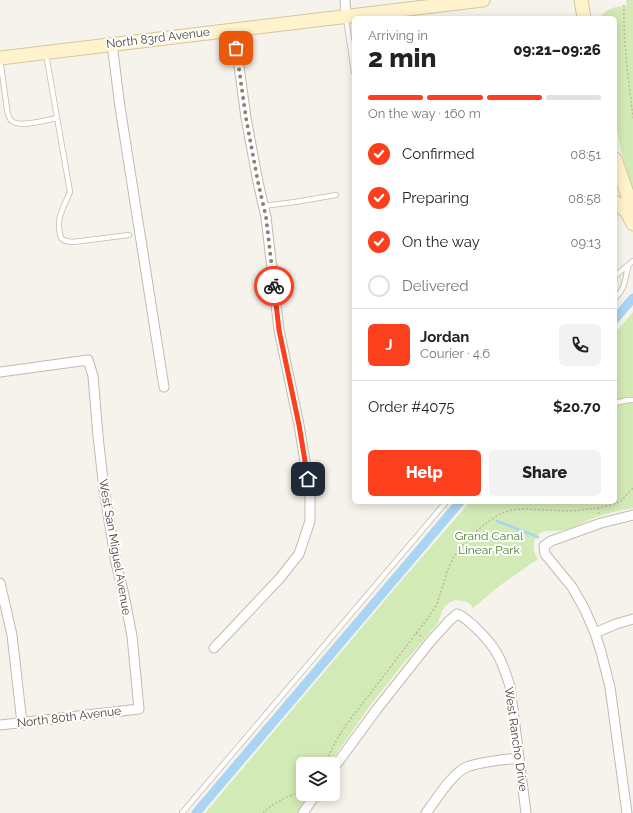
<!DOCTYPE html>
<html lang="en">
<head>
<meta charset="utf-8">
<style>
	body { margin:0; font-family:Raleway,sans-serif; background:#f2f2f2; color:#222; height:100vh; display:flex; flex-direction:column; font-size:15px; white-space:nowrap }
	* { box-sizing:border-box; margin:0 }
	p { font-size:13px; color:#767676 }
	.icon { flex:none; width:22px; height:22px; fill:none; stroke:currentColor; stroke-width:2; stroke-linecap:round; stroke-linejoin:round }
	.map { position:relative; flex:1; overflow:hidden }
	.drawer { position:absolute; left:352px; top:16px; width:265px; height:488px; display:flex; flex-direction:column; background:#fff; border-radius:6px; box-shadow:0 2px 10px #0003 }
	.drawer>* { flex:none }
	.controls { position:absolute; left:296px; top:757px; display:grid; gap:8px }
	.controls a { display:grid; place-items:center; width:44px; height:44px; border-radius:6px; background:#fff; box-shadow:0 2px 10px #0003; font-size:20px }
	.pin { position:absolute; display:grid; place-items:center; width:34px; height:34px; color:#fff; margin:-17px; border-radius:8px; box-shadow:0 2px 6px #0006 }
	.courier { position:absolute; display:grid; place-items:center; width:40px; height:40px; margin:-20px; border:3px solid #fc3f1d; border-radius:50%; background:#fff; color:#222; box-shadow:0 1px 5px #0007 }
	.headline em { font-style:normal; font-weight:800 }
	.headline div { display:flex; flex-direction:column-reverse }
	.headline { display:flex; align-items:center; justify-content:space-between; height:68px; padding:0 16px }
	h1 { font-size:26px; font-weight:800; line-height:30px }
	.bar { display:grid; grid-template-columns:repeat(4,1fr); gap:6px 4px; align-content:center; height:48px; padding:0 16px }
	.bar i { height:5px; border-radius:3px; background:#e0e0e0 }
	.bar .selected { background:#fc3f1d }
	.bar p { grid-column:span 4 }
	.line { display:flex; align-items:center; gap:10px; padding:0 16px; border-top:1px solid #e0e0e0 }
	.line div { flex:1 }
	.round { display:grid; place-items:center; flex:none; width:42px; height:42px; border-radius:6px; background:#f2f2f2 }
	ol { padding:0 16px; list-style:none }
	li { display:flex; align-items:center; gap:12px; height:44px }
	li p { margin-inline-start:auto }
	li .icon { padding:4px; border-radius:50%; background:#fc3f1d; color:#fff; stroke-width:4 }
	li:last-child { color:#767676 }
	li i { width:22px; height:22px; border:2px solid #e0e0e0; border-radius:50% }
	.button { display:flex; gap:8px; margin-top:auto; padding:8px 16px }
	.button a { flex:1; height:46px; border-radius:6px; background:#fc3f1d; color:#fff; font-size:16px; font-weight:800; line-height:46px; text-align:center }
	.button a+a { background:#f2f2f2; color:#222 }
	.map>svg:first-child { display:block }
	.green { fill:#d2eab5 }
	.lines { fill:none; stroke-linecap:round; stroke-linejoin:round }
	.stream { stroke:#a9d4f2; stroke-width:2.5 }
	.canal { stroke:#a9d4f2; stroke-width:9 }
	.lane-casing { stroke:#c2bbae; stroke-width:6 }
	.street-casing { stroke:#c2bbae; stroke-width:11 }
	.secondary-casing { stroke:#d6c79b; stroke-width:15 }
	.path { stroke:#c4b79f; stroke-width:1.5; stroke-dasharray:2 2; stroke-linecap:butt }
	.lane { stroke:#fff; stroke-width:4.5 }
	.street { stroke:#fff; stroke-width:9 }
	.secondary { stroke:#fff3cd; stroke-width:13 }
	.done { stroke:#878178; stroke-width:4; stroke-dasharray:0 7.2 }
	.route { stroke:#fc3f1d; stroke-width:5 }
	.labels { text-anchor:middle; stroke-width:4; stroke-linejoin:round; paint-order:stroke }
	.street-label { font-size:12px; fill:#4b4439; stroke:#fff }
	.park-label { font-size:12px; fill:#4a7f2a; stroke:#fff }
</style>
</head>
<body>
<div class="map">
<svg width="633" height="813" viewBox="0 0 633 813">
	<rect width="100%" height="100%" fill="#f6f3ec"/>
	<path class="green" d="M626,0H633V193L627,174L620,146L615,119V18H600V17C608,7 615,7 627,6Z
		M633,312V508C620,510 607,513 594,518C585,521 572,528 563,530C554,532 546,529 539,534C531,541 533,552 538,559L502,584L473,608L469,603L463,601L455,600L449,603L445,606L442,611L438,623L403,664L372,703L329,764H303V794H309L297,813H205L402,580L470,502H615V333Z"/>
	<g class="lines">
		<path class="stream" d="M497,521L538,537"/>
		<path class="canal" d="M615,319L633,298
			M196,813L460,502"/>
		<g class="lane-casing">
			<path id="lane" d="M346,18L354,72
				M46,54L70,192C63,209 55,219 61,238L65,241L73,242L129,235
				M0,58L7,109C8,114 8,118 12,121C19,128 47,120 57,118
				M263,206L295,202L336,195
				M615,276L633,261
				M615,298C627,287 624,279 629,264
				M615,403L628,400H633
				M182,813L446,502"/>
		</g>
		<g class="street-casing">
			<path id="street" d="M345,0L346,17
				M112,44L120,107L164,387
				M0,372L88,360L93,376L98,436L104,489L116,563L124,595L132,636L139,709L0,725
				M0,583L12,635L22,723
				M595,633L616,624L633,619
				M214,648L280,578L299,554L310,521V492L299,425L279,330L266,217L258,182L246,118L234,29
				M333,769L377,709L430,642L449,621L457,614C465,617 468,621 475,627C496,647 501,658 510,686L526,813
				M303,813L316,794
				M426,813C436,800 452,773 467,767C483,761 502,760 519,758
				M627,813L610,687L601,652L595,633L584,608L572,587L545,554L544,546L551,541L601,523L633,515"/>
		</g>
		<g class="secondary-casing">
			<path id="secondary" d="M581,0L584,18
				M0,58L483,0
				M615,159L628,196L627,212
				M615,202L627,212L633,224"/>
		</g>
		<path class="path" d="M624,5C623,43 629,81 633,118
			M598,508L599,516
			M416,633L422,637
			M325,764C331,750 337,738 346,725L428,618L436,606L440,595L447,572L453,558L462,546L472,535L485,524L498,515L511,510L525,509L570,511L598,508L611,505L621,501L633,488
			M263,813C274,801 289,797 303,790"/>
		<use href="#lane" class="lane"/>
		<use href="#street" class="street"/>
		<use href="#secondary" class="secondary"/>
	</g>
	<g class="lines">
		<path class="done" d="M236,48L246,118L258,182L266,217L274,286"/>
		<path class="route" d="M274,286L279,330L299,425L308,479"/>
	</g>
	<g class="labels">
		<g class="street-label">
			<text transform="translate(158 38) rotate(-7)" y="4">North 83rd Avenue</text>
			<text transform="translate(115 547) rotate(80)" y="4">West San Miguel Avenue</text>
			<text transform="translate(69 717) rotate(-7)" y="4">North 80th Avenue</text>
			<text transform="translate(516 739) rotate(82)" y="4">West Rancho Drive</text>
		</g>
		<g class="park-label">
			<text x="489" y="540">Grand Canal<tspan x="489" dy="14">Linear Park</tspan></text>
		</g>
	</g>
</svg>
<div class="controls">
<a><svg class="icon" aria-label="layers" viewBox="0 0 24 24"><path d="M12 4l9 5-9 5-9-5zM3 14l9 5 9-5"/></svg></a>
</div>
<div class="pin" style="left:236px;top:48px;background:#ea580c"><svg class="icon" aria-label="bag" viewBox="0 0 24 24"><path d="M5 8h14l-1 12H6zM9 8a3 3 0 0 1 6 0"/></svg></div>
<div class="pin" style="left:308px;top:479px;background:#1f2937"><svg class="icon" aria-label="home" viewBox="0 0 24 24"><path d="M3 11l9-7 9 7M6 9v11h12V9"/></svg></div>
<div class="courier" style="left:274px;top:286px"><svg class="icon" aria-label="bike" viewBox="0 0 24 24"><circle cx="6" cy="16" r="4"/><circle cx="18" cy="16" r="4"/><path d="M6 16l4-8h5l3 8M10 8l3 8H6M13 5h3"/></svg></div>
<section class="drawer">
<div class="headline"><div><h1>2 min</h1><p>Arriving in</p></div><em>09:21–09:26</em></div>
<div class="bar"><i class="selected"></i><i class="selected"></i><i class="selected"></i><i></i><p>On the way · 160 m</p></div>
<ol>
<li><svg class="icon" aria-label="check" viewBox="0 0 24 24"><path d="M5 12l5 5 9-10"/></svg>Confirmed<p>08:51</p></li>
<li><svg class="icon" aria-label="check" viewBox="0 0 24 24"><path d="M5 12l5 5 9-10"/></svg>Preparing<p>08:58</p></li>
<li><svg class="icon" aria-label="check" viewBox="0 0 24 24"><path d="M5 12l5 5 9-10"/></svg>On the way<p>09:13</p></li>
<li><i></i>Delivered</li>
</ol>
<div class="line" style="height:72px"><b class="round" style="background:#fc3f1d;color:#fff">J</b><div><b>Jordan</b><p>Courier · 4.6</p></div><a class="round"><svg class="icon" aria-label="phone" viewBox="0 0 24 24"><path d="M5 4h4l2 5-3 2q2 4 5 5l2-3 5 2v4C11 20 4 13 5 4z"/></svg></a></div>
<div class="line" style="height:52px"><div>Order #4075</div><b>$20.70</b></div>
<div class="button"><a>Help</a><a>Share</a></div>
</section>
</div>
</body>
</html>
